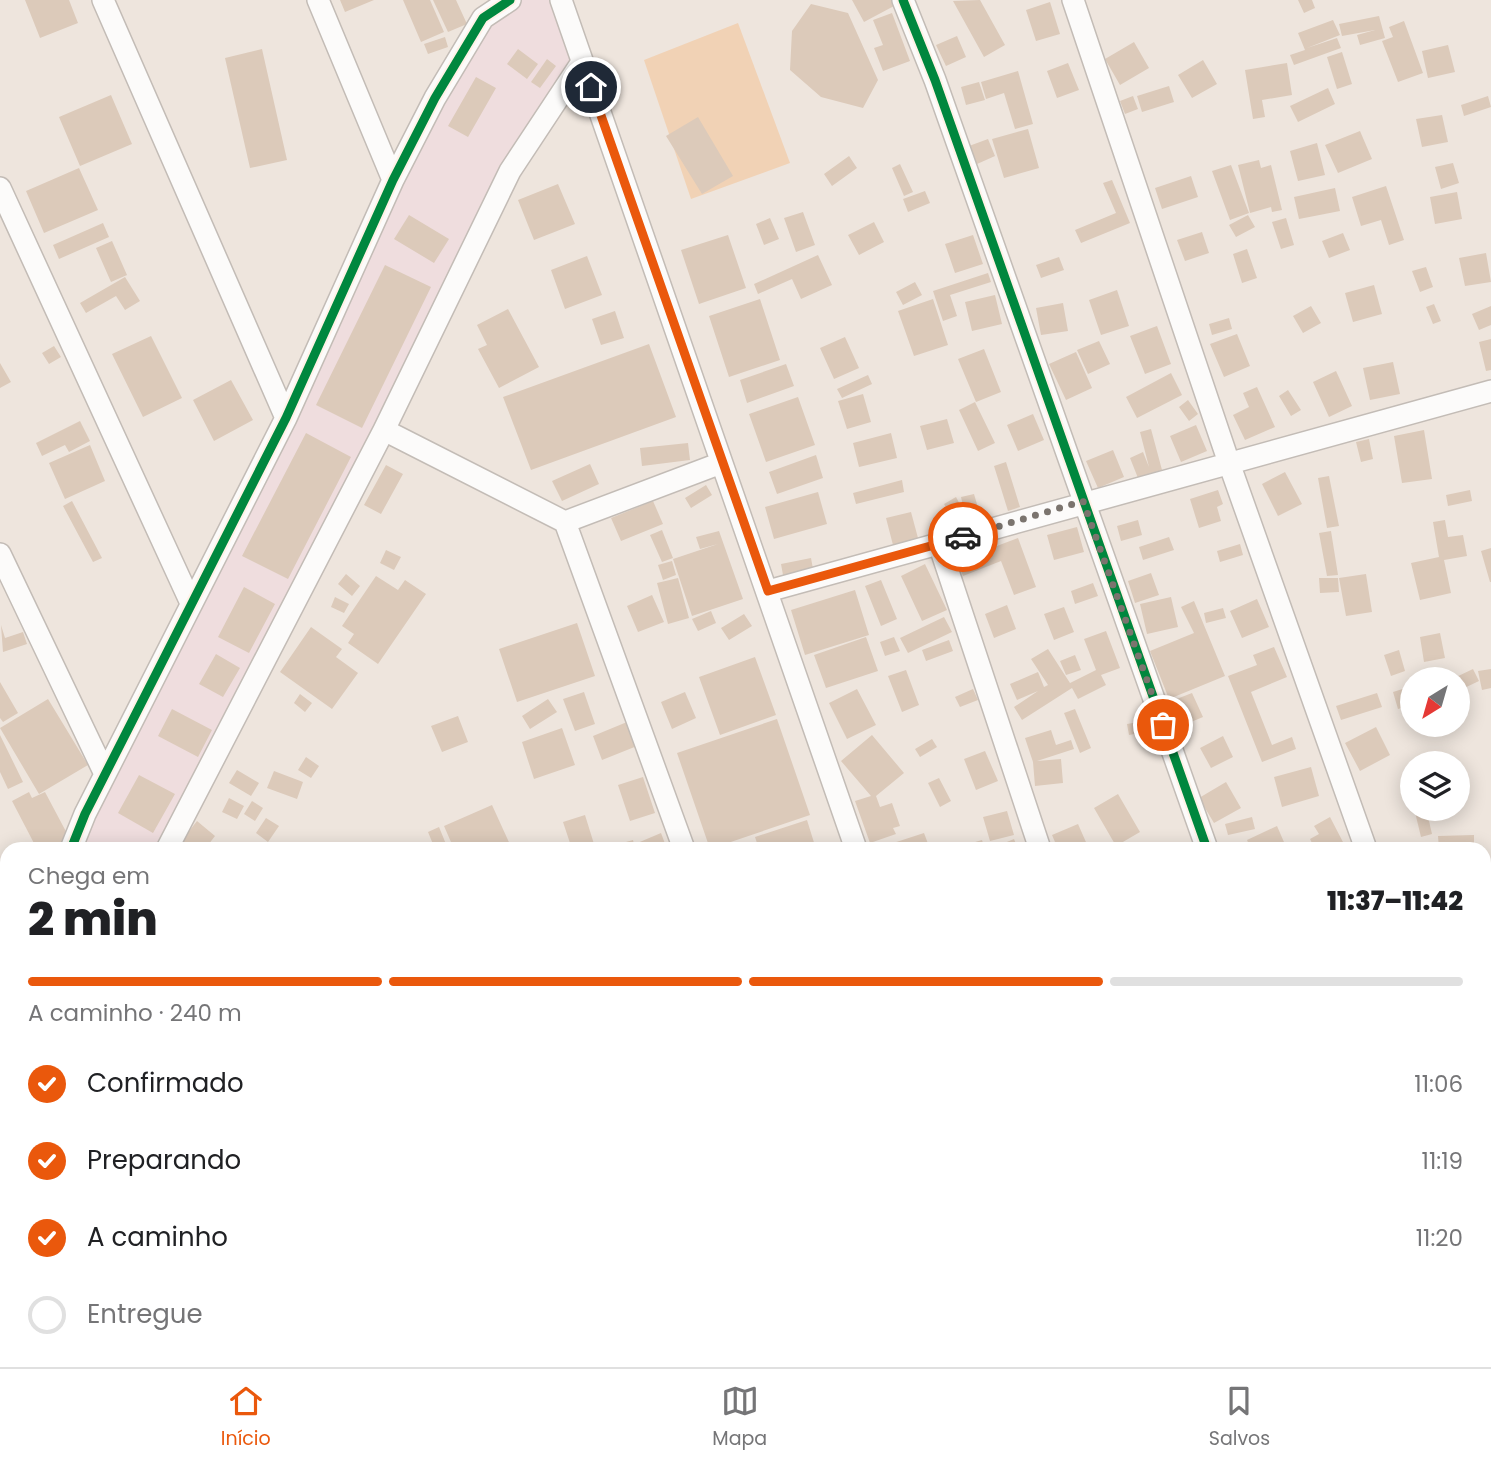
<!DOCTYPE html>
<html lang="pt">
<head>
<meta charset="utf-8">
<style>
	body { margin:0; font-family:Poppins,sans-serif; background:#f6f6f6; color:#202124; height:100vh; display:flex; flex-direction:column; font-size:26px; white-space:nowrap }
	* { box-sizing:border-box; margin:0 }
	p { font-size:23px; color:#757577 }
	.icon { flex:none; width:38px; height:38px; fill:none; stroke:currentColor; stroke-width:2; stroke-linecap:round; stroke-linejoin:round }
	.map { position:relative; flex:1; overflow:hidden }
	.drawer { position:absolute; left:0px; top:842px; width:1491px; height:527px; display:flex; flex-direction:column; background:#fff; border-radius:21px 21px 0 0; box-shadow:0 4px 18px #0003 }
	.drawer>* { flex:none }
	.needle { width:46px; rotate:217deg }
	.buttons { position:absolute; left:1400px; top:667px; display:grid; gap:14px }
	.buttons a { display:grid; place-items:center; width:70px; height:70px; border-radius:50%; background:#fff; box-shadow:0 4px 18px #0003; font-size:35px }
	.pin { position:absolute; display:grid; place-items:center; width:60px; height:60px; color:#fff; margin:-30px; border:4px solid #fff; border-radius:50%; box-shadow:0 2px 7px #0007 }
	.courier { position:absolute; display:grid; place-items:center; width:70px; height:70px; margin:-35px; border:5px solid #ea580c; border-radius:50%; background:#fff; color:#222; box-shadow:0 2px 9px #0007 }
	.summary em { font-style:normal; font-weight:800 }
	.summary div { display:flex; flex-direction:column-reverse }
	.summary { display:flex; align-items:center; justify-content:space-between; height:119px; padding:0 28px }
	h1 { font-size:46px; font-weight:800; line-height:52px }
	.bar { display:grid; grid-template-columns:repeat(4,1fr); gap:10px 7px; align-content:center; height:84px; padding:0 28px }
	.bar i { height:9px; border-radius:5px; background:#e0e0e0 }
	.bar .selected { background:#ea580c }
	.bar p { grid-column:span 4 }
	ol { padding:0 28px; list-style:none }
	li { display:flex; align-items:center; gap:21px; height:77px }
	li p { margin-inline-start:auto }
	li .icon { padding:7px; border-radius:50%; background:#ea580c; color:#fff; stroke-width:4 }
	li:last-child { color:#757577 }
	li i { width:38px; height:38px; border:4px solid #e0e0e0; border-radius:50% }
	.tab-bar { display:flex; justify-content:space-around; align-items:center; height:98px; border-top:2px solid #e0e0e0; background:#fff; font-size:19px; color:#757577 }
	.tab-bar a { display:grid; justify-items:center; gap:4px }
	.tab-bar .selected { color:#ea580c }
	.map>svg:first-child { display:block }
	.commercial { fill:#efddde }
	.green { fill:#f1d2b5 }
	.building { fill:#dccaba }
	.lines { fill:none; stroke-linecap:round; stroke-linejoin:round }
	.minor-casing { stroke:#c3bcb6; stroke-width:24 }
	.minor { stroke:#fcfbfa; stroke-width:21 }
	.cycleway-casing { stroke:#fff2e7; stroke-width:13 }
	.cycleway { stroke:#00873e; stroke-width:9 }
	.done { stroke:#7b746e; stroke-width:7; stroke-dasharray:0 12.6 }
	.route { stroke:#ea580c; stroke-width:9 }
</style>
</head>
<body>
<div class="map">
<svg width="1491" height="1367" viewBox="0 0 1491 1367">
	<rect width="100%" height="100%" fill="#eee5dd"/>
	<path class="commercial" d="M510,0H561L582,62L510,171L166,849H71L435,98Z"/>
	<path class="green" d="M738,23L790,163L691,199L644,60Z"/>
	<path class="building" d="M25,0H69L78,23L40,38Z
		M340,0H374L345,12Z
		M403,0H430L444,32L421,42Z
		M433,0H456L467,24L448,32Z
		M852,0H891L894,6L864,22Z
		M980,0L1005,45L984,57L953,1Z
		M1298,0H1312L1315,8L1304,13Z
		M1050,2L1060,34L1036,41L1026,10Z
		M811,4L848,13L878,80L863,108L821,97L790,70L792,31Z
		M892,13L910,61L883,71L874,48L883,45L873,20Z
		M1379,16L1385,38L1360,45L1357,35L1375,30L1342,36L1339,24Z
		M1333,20L1340,35L1307,48L1337,38L1341,48L1294,65L1290,55L1305,50L1298,33Z
		M1404,21L1423,73L1398,82L1382,41L1393,37L1389,27Z
		M957,36L966,57L946,66L936,45Z
		M445,37L448,47L428,54L424,44Z
		M1134,42L1149,68L1120,85L1105,59Z
		M1448,45L1455,72L1428,78L1422,51Z
		M262,49L287,160L250,168L225,58Z
		M518,49L538,64L527,79L507,64Z
		M1342,52L1352,84L1337,89L1327,57Z
		M547,59L556,66L540,88L531,82Z
		M1203,60L1217,84L1192,98L1178,75Z
		M1068,63L1079,90L1057,98L1047,71Z
		M1287,63L1292,95L1262,100L1265,117L1253,119L1245,70Z
		M1018,71L1033,124L1015,129L1004,93L986,99L981,82Z
		M476,77L496,88L468,137L448,126Z
		M979,82L985,100L966,105L961,87Z
		M1169,86L1174,102L1142,112L1137,96Z
		M1328,88L1335,104L1298,122L1290,106Z
		M111,95L132,144L80,166L59,117Z
		M1133,96L1138,109L1125,114L1120,101Z
		M1488,96L1491,107L1464,116L1461,105Z
		M1442,115L1448,142L1422,147L1416,119Z
		M698,117L733,176L702,194L666,136Z
		M1028,129L1039,168L1004,178L992,139Z
		M1360,131L1372,159L1338,173L1325,145Z
		M988,139L995,156L977,164L969,146Z
		M1317,143L1325,175L1298,181L1290,151Z
		M849,156L857,168L832,186L824,174Z
		M1259,160L1261,168L1271,165L1282,210L1272,212L1271,207L1250,213L1238,165Z
		M1453,163L1459,183L1441,189L1435,167Z
		M900,164L913,192L904,196L892,168Z
		M1231,165L1249,213L1230,220L1212,171Z
		M79,168L98,210L44,233L26,191Z
		M1191,176L1198,197L1162,209L1155,188Z
		M1112,180L1130,223L1081,243L1075,230L1116,213L1103,183Z
		M558,184L575,224L534,240L518,200Z
		M1386,186L1404,240L1389,245L1381,220L1361,226L1352,197Z
		M1335,188L1340,211L1299,219L1294,197Z
		M925,191L930,203L908,212L903,199Z
		M1457,192L1462,219L1435,224L1430,197Z
		M803,212L815,245L796,252L784,218Z
		M409,215L449,239L434,263L394,239Z
		M1248,215L1255,227L1236,237L1229,225Z
		M770,218L779,239L764,245L756,224Z
		M1286,218L1294,245L1281,249L1272,222Z
		M874,222L884,242L859,255L848,235Z
		M103,223L109,237L59,259L53,245Z
		M1202,232L1209,253L1185,261L1177,240Z
		M1343,233L1350,250L1329,258L1322,241Z
		M728,235L746,288L699,304L681,250Z
		M973,235L983,264L955,273L945,244Z
		M112,241L127,275L111,282L96,248Z
		M1247,249L1257,278L1242,283L1233,254Z
		M1486,253L1491,282L1465,286L1459,258Z
		M818,255L832,285L801,299L792,279L758,294L754,284Z
		M587,256L602,295L565,309L551,270Z
		M1059,257L1064,270L1041,278L1036,265Z
		M385,265L431,287L362,428L316,405Z
		M1426,267L1433,287L1420,292L1412,271Z
		M988,273L991,282L950,295L957,316L943,321L933,291Z
		M125,277L140,301L125,310L116,296L86,313L80,303Z
		M915,282L922,295L903,305L896,292Z
		M1374,285L1382,314L1353,322L1345,293Z
		M1117,290L1129,326L1101,335L1089,300Z
		M995,295L1002,324L972,331L965,302Z
		M760,299L780,360L729,377L709,316Z
		M933,299L948,345L914,356L898,311Z
		M1063,303L1068,331L1041,335L1036,308Z
		M1434,304L1441,321L1433,324L1426,307Z
		M1311,306L1321,323L1303,333L1293,316Z
		M1491,306V325L1479,330L1472,314Z
		M508,309L539,367L499,388L478,349L487,345L477,325Z
		M615,311L624,338L601,345L592,319Z
		M1229,318L1232,329L1212,335L1209,324Z
		M1157,326L1171,364L1145,374L1130,336Z
		M1237,334L1250,366L1224,377L1210,344Z
		M151,336L182,398L143,417L112,354Z
		M845,337L859,368L834,379L820,348Z
		M1491,339V370L1486,371L1479,342Z
		M1099,341L1110,364L1088,374L1077,350Z
		M649,344L676,417L531,470L503,397Z
		M54,346L61,357L49,364L42,353Z
		M984,349L1001,392L976,402L958,359Z
		M1076,352L1092,388L1066,400L1049,364Z
		M1393,362L1400,394L1370,400L1363,368Z
		M0,363L11,382L0,388Z
		M786,364L794,386L747,403L740,380Z
		M1336,371L1352,406L1329,417L1313,382Z
		M1171,373L1182,395L1137,418L1126,397Z
		M868,375L872,384L842,398L837,389Z
		M231,380L253,420L214,441L193,400Z
		M1257,387L1275,427L1245,440L1233,415L1249,407L1243,393Z
		M1288,390L1301,410L1291,416L1279,396Z
		M863,394L871,422L847,429L838,401Z
		M798,397L815,445L766,462L749,414Z
		M1188,400L1198,414L1189,421L1179,407Z
		M975,402L995,443L978,451L959,410Z
		M1033,414L1044,440L1018,451L1007,425Z
		M947,419L954,443L927,450L920,426Z
		M80,421L90,441L69,452L65,445L42,456L36,443Z
		M1196,425L1207,451L1181,462L1170,436Z
		M1151,429L1162,470L1138,478L1130,458L1143,452L1149,467L1140,432Z
		M1424,430L1432,479L1402,483L1394,436Z
		M306,433L351,457L288,579L242,556Z
		M891,433L897,458L859,467L853,443Z
		M1369,439L1373,459L1361,462L1356,442Z
		M688,443L690,460L642,466L640,448Z
		M90,445L105,481L65,499L49,463Z
		M1113,450L1124,477L1098,488L1086,461Z
		M816,455L823,478L777,494L769,472Z
		M1006,462L1020,507L1008,511L994,466Z
		M590,464L599,484L562,501L552,481Z
		M386,465L403,474L381,514L364,505Z
		M1285,472L1302,504L1278,516L1262,484Z
		M1329,476L1339,526L1327,528L1318,478Z
		M902,480L904,492L856,504L853,493Z
		M706,485L712,495L691,508L685,498Z
		M1218,490L1223,504L1217,507L1221,521L1199,528L1190,499Z
		M1470,490L1472,501L1448,506L1446,495Z
		M818,492L827,524L774,539L765,507Z
		M974,494L981,518L967,520L957,525L944,504L956,497L965,514L961,497Z
		M72,501L102,558L93,562L63,506Z
		M653,501L663,524L621,541L611,518Z
		M911,512L918,538L893,545L886,518Z
		M1138,520L1142,535L1121,541L1117,526Z
		M1445,520L1448,537L1463,535L1467,556L1444,560L1451,593L1420,600L1411,563L1439,557L1433,522Z
		M1077,527L1084,552L1054,560L1047,535Z
		M662,530L673,558L662,562L650,535Z
		M719,531L743,599L692,616L673,559L718,544L700,549L696,537Z
		M1331,531L1338,575L1327,576L1319,533Z
		M1169,537L1174,550L1143,560L1139,547Z
		M1018,538L1036,587L1014,595L1001,561L963,576L957,561Z
		M1240,544L1243,555L1220,562L1217,551Z
		M1491,548V582H1490L1481,551Z
		M386,550L401,557L394,570L380,563Z
		M811,558L813,569L783,575L781,564Z
		M672,561L676,575L663,580L658,565Z
		M925,564L947,610L922,621L901,576Z
		M1151,573L1159,595L1135,603L1128,581Z
		M346,574L360,586L352,596L338,584Z
		M1366,574L1372,612L1346,616L1339,578Z
		M376,576L398,590L405,580L426,594L378,664L348,643L354,634L342,626Z
		M678,578L689,618L668,624L657,583Z
		M1319,578H1338L1339,592L1320,593Z
		M881,580L897,619L881,626L865,586Z
		M1093,583L1098,596L1075,604L1071,591Z
		M244,587L275,604L249,653L218,637Z
		M855,590L869,635L805,655L791,610Z
		M652,595L664,622L638,632L627,606Z
		M335,597L349,604L344,613L331,607Z
		M1171,597L1178,627L1147,634L1140,604Z
		M1257,599L1269,627L1242,638L1230,611Z
		M1194,601L1225,676L1169,699L1150,651L1194,633L1181,607Z
		M1007,605L1016,629L994,638L985,614Z
		M1064,607L1074,632L1054,640L1044,614Z
		M1223,608L1226,618L1206,623L1204,613Z
		M711,611L716,623L698,631L692,619Z
		M744,614L752,626L729,640L721,628Z
		M944,617L952,632L908,653L900,638Z
		M577,623L595,676L517,702L499,649Z
		M1,625L5,638L23,632L27,644L3,652Z
		M311,627L342,649L336,657L358,673L332,709L280,672Z
		M1106,631L1120,668L1101,675L1106,685L1078,699L1072,688L1022,720L1014,707L1038,691L1017,700L1010,684L1038,672L1044,687L1048,685L1031,659L1048,649L1070,683L1096,670L1084,639Z
		M1440,633L1445,658L1424,662L1420,637Z
		M866,637L878,671L826,688L814,655Z
		M894,637L900,651L885,656L880,642Z
		M949,640L953,651L926,661L922,650Z
		M1274,647L1287,677L1251,692L1272,745L1292,737L1296,749L1262,762L1228,676L1257,665L1253,655Z
		M1399,650L1405,671L1391,676L1384,655Z
		M216,654L240,668L223,697L199,684Z
		M1075,655L1081,670L1066,675L1060,661Z
		M755,657L776,715L720,735L699,677Z
		M1473,669L1479,681L1458,691V679H1452Z
		M1491,669V688L1482,690L1478,671Z
		M906,670L919,705L902,712L888,676Z
		M0,682L18,713L3,722L0,718Z
		M1412,686V705L1398,709L1393,692Z
		M857,689L876,725L847,739L829,703Z
		M973,689L978,700L960,707L955,697Z
		M584,692L595,724L575,731L563,699Z
		M685,692L696,718L672,729L661,702Z
		M1192,693L1203,717L1179,727L1169,702Z
		M1377,693L1382,707L1341,720L1336,706Z
		M300,694L312,703L305,712L294,703Z
		M48,699L88,765L39,794L0,728Z
		M548,699L557,712L530,729L522,716Z
		M172,709L212,730L198,757L158,736Z
		M1075,709L1091,748L1080,753L1064,713Z
		M458,716L468,742L442,752L431,726Z
		M777,719L810,815L710,849L677,753Z
		M1144,721L1146,732L1129,735L1127,724Z
		M627,722L637,746L602,760L593,736Z
		M1376,727L1390,755L1360,771L1345,743Z
		M562,728L575,765L534,779L522,742Z
		M1051,730L1056,745L1071,740L1074,749L1037,761L1061,759L1063,783L1035,786L1033,762L1025,738Z
		M0,735L23,782L8,789L0,772Z
		M872,735L904,773L876,796L880,807L892,803L900,826L893,828L896,834L870,843L855,801L871,796L841,761Z
		M1223,736L1233,757L1211,768L1200,748Z
		M932,739L937,747L920,757L915,749Z
		M985,751L998,781L976,790L964,759Z
		M306,757L319,766L311,778L298,770Z
		M1311,767L1319,796L1282,807L1274,777Z
		M237,770L259,783L251,796L229,783Z
		M274,771L303,782L297,799L267,788Z
		M139,775L175,794L153,833L118,813Z
		M643,777L655,813L630,821L618,785Z
		M939,778L951,801L940,807L928,783Z
		M1226,782L1241,808L1214,823L1199,798Z
		M29,792L32,798L45,792L71,841L55,849H37L12,801Z
		M1118,794L1140,832L1116,846L1094,808Z
		M229,798L244,806L237,819L222,812Z
		M252,801L263,808L255,821L244,814Z
		M492,805L512,849H454L444,826Z
		M1414,808H1426L1432,834L1421,837Z
		M1007,811L1014,835L990,841L983,817Z
		M585,815L594,844L572,849L563,822Z
		M1252,817L1255,829L1228,835L1225,824Z
		M1330,817L1345,846L1315,849L1310,839L1319,834L1314,826Z
		M266,818L279,826L268,842L256,833Z
		M807,820L816,849H759L755,837Z
		M197,821L215,836L205,849H175Z
		M1078,824L1089,849H1058L1052,835Z
		M1277,826L1287,849H1251L1247,840Z
		M439,827L448,849H435L428,832Z
		M661,833L667,849H637L635,844Z
		M924,833L930,849H878V848Z
		M1474,835V849H1439L1438,836Z
		M1014,839L1018,849H990Z
		M633,840L635,849H613L612,846Z
		M982,840L985,849H955V848Z
		M1491,1081V1119L1484,1121V1082Z
		M1491,1297V1328L1484,1329V1298Z
		M7,1343V1362H27L29,1367H6L0,1345Z
		M603,1362H629L630,1363L622,1367H590Z
		M667,1362H692L694,1367H669Z
		M742,1362H763L765,1365L732,1367Z
		M893,1362H932L918,1367H890L889,1363Z
		M1060,1362H1120L1122,1367H1062Z"/>
	<g class="lines">
		<g class="minor-casing">
			<path id="minor" d="M103,0L286,418
				M318,0L393,180
				M561,0L856,849
				M903,0L935,80L1207,849
				M1073,0L1229,463L1366,849
				M0,188L191,603
				M384,430L565,522L684,849
				M565,522L721,463
				M939,544L1040,849
				M0,554L105,774
				M768,591L1491,391
				M71,849L85,814L286,418L393,180L435,98L483,18L510,0
				M167,849L384,430L510,171L582,62
				M1484,907L1491,906
				M0,908L7,922
				M0,1017L7,1005
				M0,1149L7,1137
				M1484,1179L1491,1198
				M0,1184L7,1200
				M0,1294L7,1292
				M72,1362L74,1367
				M235,1362L237,1367
				M402,1362L404,1367
				M557,1362L559,1367
				M716,1362L718,1367
				M869,1362L871,1367
				M1042,1362L1044,1367
				M1219,1362L1221,1367
				M1390,1362L1392,1367
				M1479,1367L1491,1364"/>
		</g>
		<use href="#minor" class="minor"/>
		<g class="cycleway-casing">
			<path id="cycleway" d="M903,0L935,80L1207,849
				M71,849L85,814L286,418L393,180L435,98L483,18L510,0"/>
		</g>
		<use href="#cycleway" class="cycleway"/>
	</g>
	<g class="lines">
		<path class="done" d="M963,537L1083,501L1163,725"/>
		<path class="route" d="M591,87L768,591L963,537"/>
	</g>
</svg>
<div class="buttons">
<a><svg class="needle" viewBox="-14 -14 28 28"><path d="M0-13l5 13h-10z" fill="#e53935"/><path d="M0 13l5-13h-10z" fill="#757577"/></svg></a>
<a><svg class="icon" aria-label="layers" viewBox="0 0 24 24"><path d="M12 4l9 5-9 5-9-5zM3 14l9 5 9-5"/></svg></a>
</div>
<div class="pin" style="left:1163px;top:725px;background:#ea580c"><svg class="icon" aria-label="bag" viewBox="0 0 24 24"><path d="M5 8h14l-1 12H6zM9 8a3 3 0 0 1 6 0"/></svg></div>
<div class="pin" style="left:591px;top:87px;background:#1f2937"><svg class="icon" aria-label="home" viewBox="0 0 24 24"><path d="M3 11l9-7 9 7M6 9v11h12V9"/></svg></div>
<div class="courier" style="left:963px;top:537px"><svg class="icon" aria-label="car" viewBox="0 0 24 24"><path d="M5 17H2v-5l4-1 3-4h7l3 4 3 1v5h-3M9 17h6M6 11h13"/><circle cx="7" cy="17" r="2"/><circle cx="17" cy="17" r="2"/></svg></div>
<section class="drawer">
<div class="summary"><div><h1>2 min</h1><p>Chega em</p></div><em>11:37–11:42</em></div>
<div class="bar"><i class="selected"></i><i class="selected"></i><i class="selected"></i><i></i><p>A caminho · 240 m</p></div>
<ol>
<li><svg class="icon" aria-label="check" viewBox="0 0 24 24"><path d="M5 12l5 5 9-10"/></svg>Confirmado<p>11:06</p></li>
<li><svg class="icon" aria-label="check" viewBox="0 0 24 24"><path d="M5 12l5 5 9-10"/></svg>Preparando<p>11:19</p></li>
<li><svg class="icon" aria-label="check" viewBox="0 0 24 24"><path d="M5 12l5 5 9-10"/></svg>A caminho<p>11:20</p></li>
<li><i></i>Entregue</li>
</ol>
</section>
</div>
<nav class="tab-bar">
<a class="selected"><svg class="icon" aria-label="home" viewBox="0 0 24 24"><path d="M3 11l9-7 9 7M6 9v11h12V9"/></svg>Início</a>
<a><svg class="icon" aria-label="map" viewBox="0 0 24 24"><path d="M3 6l6-2 6 2 6-2v14l-6 2-6-2-6 2zM9 4v14M15 6v14"/></svg>Mapa</a>
<a><svg class="icon" aria-label="saved" viewBox="0 0 24 24"><path d="M7 4h10v16l-5-4-5 4z"/></svg>Salvos</a>
</nav>
</body>
</html>
